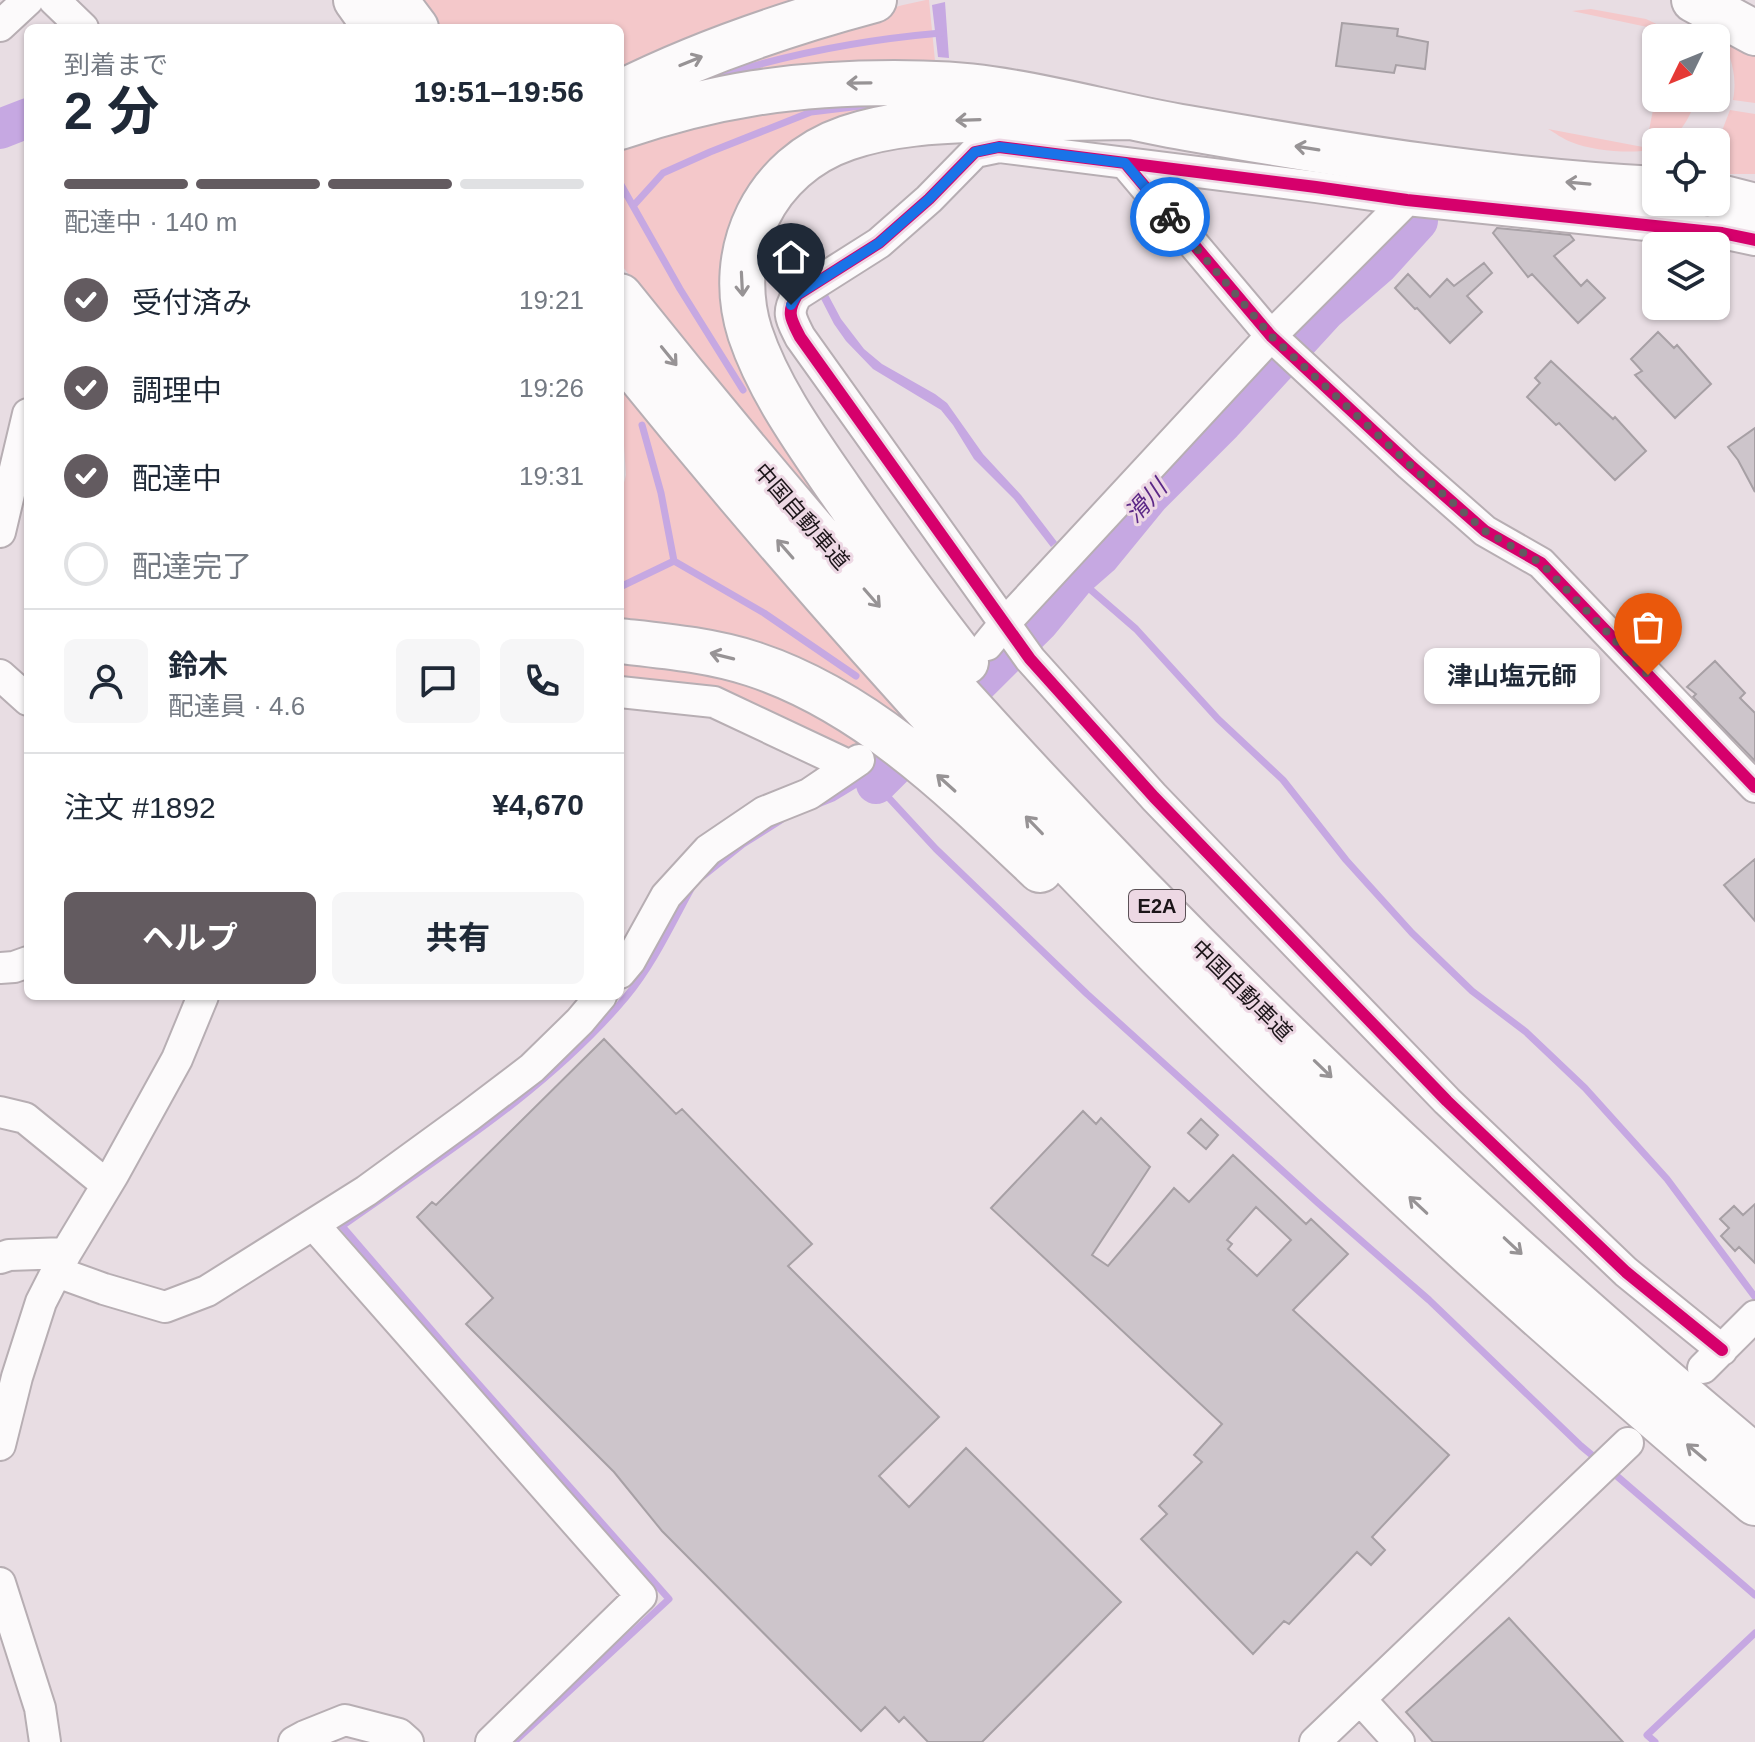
<!DOCTYPE html>
<html lang="ja">
<head>
<meta charset="utf-8">
<style>
	body { margin:0; font-family:Arial,"Noto Sans JP",sans-serif; background:#f6f6f7; color:#1f2937; height:100vh; display:flex; flex-direction:column; font-size:30px; white-space:nowrap }
	* { box-sizing:border-box; margin:0 }
	p { font-size:26px; color:#747a83 }
	.icon { flex:none; width:44px; height:44px; fill:none; stroke:currentColor; stroke-width:2; stroke-linecap:round; stroke-linejoin:round }
	.map { position:relative; flex:1; overflow:hidden }
	.sheet { position:absolute; left:24px; top:24px; width:600px; height:976px; display:flex; flex-direction:column; background:#fff; border-radius:12px; box-shadow:0 2px 6px #0004 }
	.sheet>* { flex:none }
	.needle { width:52px; rotate:227deg }
	.controls { position:absolute; left:1642px; top:24px; display:grid; gap:16px }
	.controls a { display:grid; place-items:center; width:88px; height:88px; border-radius:12px; background:#fff; box-shadow:0 2px 6px #0004; font-size:40px }
	.pin { position:absolute; display:grid; place-items:center; width:68px; height:68px; color:#fff; margin:-82px -34px; border-radius:50% 50% 50% 0; rotate:-45deg; box-shadow:0 0 8px #0007 }
	.pin .icon { rotate:45deg }
	.courier { position:absolute; display:grid; place-items:center; width:80px; height:80px; margin:-40px; border:6px solid #1a73e8; border-radius:50%; background:#fff; color:#222; box-shadow:0 2px 10px #0007 }
	.bubble { position:absolute; height:56px; border-radius:12px; background:#fff; box-shadow:0 2px 6px #0004; font-size:26px; font-weight:700; line-height:56px; text-align:center }
	.head em { font-style:normal; font-weight:700 }
	.head div { display:flex; flex-direction:column-reverse }
	.head { display:flex; align-items:center; justify-content:space-between; height:136px; padding:0 40px }
	h1 { font-size:52px; font-weight:700; line-height:60px }
	.bar { display:grid; grid-template-columns:repeat(4,1fr); gap:12px 8px; align-content:center; height:96px; padding:0 40px }
	.bar i { height:10px; border-radius:6px; background:#e0e1e3 }
	.bar .selected { background:#635b60 }
	.bar p { grid-column:span 4 }
	.line { display:flex; align-items:center; gap:20px; padding:0 40px; border-top:2px solid #e0e1e3 }
	.line div { flex:1 }
	.round { display:grid; place-items:center; flex:none; width:84px; height:84px; border-radius:12px; background:#f6f6f7 }
	ol { padding:0 40px; list-style:none }
	li { display:flex; align-items:center; gap:24px; height:88px }
	li p { margin-inline-start:auto }
	li .icon { padding:8px; border-radius:50%; background:#635b60; color:#fff; stroke-width:4 }
	li:last-child { color:#747a83 }
	li i { width:44px; height:44px; border:4px solid #e0e1e3; border-radius:50% }
	.action { display:flex; gap:16px; margin-top:auto; padding:16px 40px }
	.action a { flex:1; height:92px; border-radius:12px; background:#635b60; color:#fff; font-size:32px; font-weight:700; line-height:92px; text-align:center }
	.action a+a { background:#f6f6f7; color:#1f2937 }
	.map>svg:first-child { display:block }
	.green { fill:#f4c8ca }
	.water { fill:#c6a8e2 }
	.lines { fill:none; stroke-linecap:round; stroke-linejoin:round }
	.stream { stroke:#c6a8e2; stroke-width:7 }
	.river { stroke:#c6a8e2; stroke-width:40 }
	.building { fill:#cdc5cb; stroke:#a7a0a5; stroke-width:2; fill-rule:evenodd }
	.minor-casing { stroke:#b7aeb3; stroke-width:34 }
	.highway-casing { stroke:#b7aeb3; stroke-width:48 }
	.minor { stroke:#fcfafb; stroke-width:30 }
	.highway { stroke:#fcfafb; stroke-width:44 }
	.cycleway-casing { stroke:#edd8e4; stroke-width:17 }
	.cycleway { stroke:#d6006c; stroke-width:12 }
	.oneway { stroke:#979395 }
	.done { stroke:#635b60; stroke-width:8; stroke-dasharray:0 14.4 }
	.route { stroke:#1a73e8; stroke-width:10 }
	.labels { text-anchor:middle; stroke-width:6; stroke-linejoin:round; paint-order:stroke }
	.shield { fill:#edd8e4; stroke:#5b5056; stroke-width:2 }
	.shield-label { font-size:20px; font-weight:bold; fill:#1c1519 }
	.street-label { font-size:22px; fill:#1c1519; stroke:#edd8e4 }
	.water-label { font-size:24px; font-style:italic; fill:#5c2887; stroke:#edd8e4 }
</style>
</head>
<body>
<div class="map">
<svg width="1755" height="1742" viewBox="0 0 1755 1742">
	<rect width="100%" height="100%" fill="#e8dde3"/>
	<path class="green" d="M421,0H826L620,79V28H442Z
		M926,0H929L936,71L620,106L844,21L903,5Z
		M1591,9L1646,19L1667,29L1666,31L1572,11Z
		M1719,31L1755,45V103L1733,100C1738,74 1730,55 1719,31Z
		M1656,95V98H1695C1692,117 1677,142 1656,142V146L1645,150Z
		M950,99L839,124L726,277L942,650L657,311L620,263V142L732,111Z
		M1730,110L1755,114V174H1716L1715,142L1720,136Z
		M1548,129L1643,147L1642,151C1622,153 1590,150 1571,142C1563,139 1555,133 1548,129Z
		M620,375L945,753L620,627V498L626,475L622,416L620,407Z
		M620,653L714,665L872,738L859,749L850,751L620,680Z"/>
	<path class="water" d="M945,2L949,58L938,57L932,5Z
		M825,289L841,319L864,349L882,364L935,394L947,403L983,454L1021,495L1057,542L1051,547L1014,499L974,459L953,425L941,410L873,369L846,341L834,324L818,293Z"/>
	<g class="lines">
		<path class="stream" d="M705,81C781,55 861,40 941,33
			M620,183L680,289L743,390
			M634,205L663,173L710,152L811,112L869,105
			M642,425L661,493L674,561L764,613L856,676
			M1076,577L1136,629L1218,719L1283,780L1346,860L1412,933L1472,991L1526,1032L1585,1088L1667,1179L1755,1297
			M620,587L674,561
			M818,804L833,798L861,781L876,784L936,849L1087,994L1318,1203L1429,1300L1581,1446L1599,1461
			M703,876L743,844L781,820
			M1611,1471L1755,1595
			M514,1742L669,1599L459,1362L342,1226C441,1156 548,1090 626,997C654,963 671,925 692,887
			M1655,1742L1647,1735L1755,1633"/>
		<path class="river" d="M0,129L28,118
			M876,784L1039,622L1076,577L1100,556L1150,495L1223,422L1325,311L1378,265L1418,221"/>
	</g>
	<path class="building" d="M1342,23L1398,29L1397,36L1428,42L1425,69L1396,65L1394,73L1336,66Z
		M1497,228L1570,235L1574,240L1554,256L1581,286L1587,280L1605,298L1578,323L1532,274L1528,277L1493,233Z
		M1484,263L1492,273L1467,296L1482,312L1450,343L1417,308L1415,309L1395,288L1408,274L1430,297L1447,279L1454,286Z
		M1658,332L1674,348L1677,345L1711,384L1675,418L1635,375L1642,371L1631,359Z
		M1551,361L1613,419L1615,417L1646,451L1615,480L1559,423L1556,425L1527,397L1540,383L1535,378Z
		M1755,428V492L1738,460L1728,447Z
		M1715,661L1745,693L1740,698L1755,713V761L1693,697L1696,694L1687,687Z
		M1755,859V921L1724,885Z
		M604,1039L676,1114L682,1109L812,1244L788,1266L939,1417L879,1476L909,1507L966,1448L1121,1602L982,1742H928L904,1717L899,1722L885,1707L861,1731L662,1531L614,1472L466,1324L493,1298L417,1217L432,1202L436,1205Z
		M1083,1111L1096,1124L1101,1118L1150,1167L1092,1255L1108,1266L1174,1188L1189,1202L1233,1155L1306,1224L1311,1219L1348,1254L1293,1310L1449,1455L1372,1537L1385,1550L1371,1565L1357,1552L1289,1624L1284,1621L1253,1654L1141,1539L1167,1514L1159,1506L1202,1462L1194,1455L1222,1424L991,1208ZM1256,1207L1291,1240L1257,1276L1228,1249L1232,1244L1227,1240Z
		M1201,1119L1218,1135L1206,1149L1188,1133Z
		M1755,1204V1263L1739,1247L1735,1251L1721,1236L1729,1228L1720,1219L1734,1206L1743,1215Z
		M1509,1618L1623,1742H1433L1406,1712Z"/>
	<g class="lines">
		<g class="minor-casing">
			<path id="minor" d="M54,0L83,28
				M0,26L28,0
				M1125,163L1271,336L1410,465L1485,531L1541,563L1755,787
				M0,532L28,414
				M987,645L1005,623L1271,336L1407,200
				M0,675L28,700
				M620,692L714,702L850,766
				M0,968L14,967L28,962
				M620,973L630,961L666,896L708,850L764,812L809,794L859,760
				M0,1112L25,1118L107,1185
				M314,1225L641,1596L491,1742
				M0,1258L9,1255L66,1253
				M57,1272L104,1289L165,1307L207,1291L366,1191L469,1116L532,1068L580,1021L601,996
				M1722,1350L1626,1272L1447,1101L1154,797L1030,659L800,337C791,319 786,313 797,295L879,243L929,199L975,152L999,147L1316,187L1407,200L1722,233L1755,240
				M1703,1368L1755,1316
				M0,1445L17,1377L41,1302L66,1253L113,1175L177,1059L203,996
				M0,1583L40,1708L45,1742
				M1360,1699L1399,1742
				M294,1742L305,1736L345,1720L399,1734L408,1742
				M1315,1742L1628,1443"/>
		</g>
		<g class="highway-casing">
			<path id="highway" d="M356,0L376,28
				M395,0L416,28
				M1694,0L1755,33
				M620,93C700,53 788,23 874,0
				M620,127C714,95 794,83 894,83C926,83 959,84 991,89C1057,98 1121,117 1187,128C1342,155 1498,181 1656,189
				M1716,196L1755,206
				M620,296C783,500 955,698 1137,886C1333,1087 1540,1277 1755,1457
				M620,352C813,590 1019,818 1237,1033C1403,1197 1577,1352 1755,1503
				M620,641C665,646 710,650 753,664C866,701 955,789 1040,870
				M966,662C922,606 881,549 840,490C807,442 769,390 750,333C724,251 765,166 847,138C893,122 943,121 991,119C1037,118 1084,118 1130,117"/>
		</g>
		<use href="#minor" class="minor"/>
		<use href="#highway" class="highway"/>
		<g class="cycleway-casing">
			<path id="cycleway" d="M1125,163L1271,336L1410,465L1485,531L1541,563L1755,787
				M1722,1350L1626,1272L1447,1101L1154,797L1030,659L800,337C791,319 786,313 797,295L879,243L929,199L975,152L999,147L1316,187L1407,200L1722,233L1755,240"/>
		</g>
		<use href="#cycleway" class="cycleway"/>
	</g>
	<defs><path id="oneway-shaft" d="M-6 0H5M1.5-3L5.5 0L1.5 3" fill="none" stroke-width="1.6" stroke-linecap="round" stroke-linejoin="round" transform="scale(2)"/></defs>
	<g class="oneway">
		<use href="#oneway-shaft" transform="translate(691 61) rotate(-22)"/>
		<use href="#oneway-shaft" transform="translate(859 83) rotate(179)"/>
		<use href="#oneway-shaft" transform="translate(968 120) rotate(178)"/>
		<use href="#oneway-shaft" transform="translate(1307 148) rotate(-171)"/>
		<use href="#oneway-shaft" transform="translate(1578 183) rotate(-175)"/>
		<use href="#oneway-shaft" transform="translate(742 284) rotate(87)"/>
		<use href="#oneway-shaft" transform="translate(669 356) rotate(51)"/>
		<use href="#oneway-shaft" transform="translate(785 549) rotate(-131)"/>
		<use href="#oneway-shaft" transform="translate(872 598) rotate(49)"/>
		<use href="#oneway-shaft" transform="translate(722 656) rotate(-166)"/>
		<use href="#oneway-shaft" transform="translate(946 783) rotate(-138)"/>
		<use href="#oneway-shaft" transform="translate(1034 825) rotate(-134)"/>
		<use href="#oneway-shaft" transform="translate(1323 1069) rotate(44)"/>
		<use href="#oneway-shaft" transform="translate(1418 1205) rotate(-137)"/>
		<use href="#oneway-shaft" transform="translate(1513 1246) rotate(43)"/>
		<use href="#oneway-shaft" transform="translate(1696 1452) rotate(-140)"/>
	</g>
	<g class="lines">
		<path class="done" d="M1170,217L1271,336L1410,465L1485,531L1541,563L1648,675"/>
		<path class="route" d="M791,305L797,295L879,243L929,199L975,152L999,147L1125,163L1170,217"/>
	</g>
	<g class="labels">
		<rect class="shield" x="1129" y="890" width="56" height="32" rx="6"/>
		<g class="shield-label">
			<text x="1157" y="913">E2A</text>
		</g>
		<g class="street-label">
			<text transform="translate(802 516) rotate(49)" y="8">中国自動車道</text>
			<text transform="translate(1242 990) rotate(45)" y="8">中国自動車道</text>
		</g>
		<g class="water-label">
			<text transform="translate(1146 501) rotate(-47)" y="8">滑川</text>
		</g>
	</g>
</svg>
<div class="controls">
<a><svg class="needle" viewBox="-14 -14 28 28"><path d="M0-13l5 13h-10z" fill="#e53935"/><path d="M0 13l5-13h-10z" fill="#747a83"/></svg></a>
<a><svg class="icon" aria-label="locate" viewBox="0 0 24 24"><circle cx="12" cy="12" r="6"/><path d="M12 2v4M12 18v4M2 12h4M18 12h4"/></svg></a>
<a><svg class="icon" aria-label="layers" viewBox="0 0 24 24"><path d="M12 4l9 5-9 5-9-5zM3 14l9 5 9-5"/></svg></a>
</div>
<div class="pin" style="left:1648px;top:675px;background:#ea580c"><svg class="icon" aria-label="bag" viewBox="0 0 24 24"><path d="M5 8h14l-1 12H6zM9 8a3 3 0 0 1 6 0"/></svg></div>
<div class="pin" style="left:791px;top:305px;background:#1f2937"><svg class="icon" aria-label="home" viewBox="0 0 24 24"><path d="M3 11l9-7 9 7M6 9v11h12V9"/></svg></div>
<div class="courier" style="left:1170px;top:217px"><svg class="icon" aria-label="bike" viewBox="0 0 24 24"><circle cx="6" cy="16" r="4"/><circle cx="18" cy="16" r="4"/><path d="M6 16l4-8h5l3 8M10 8l3 8H6M13 5h3"/></svg></div>
<div class="bubble" style="left:1424px;top:648px;width:176px">津山塩元師</div>
<section class="sheet">
<div class="head"><div><h1>2 分</h1><p>到着まで</p></div><em>19:51–19:56</em></div>
<div class="bar"><i class="selected"></i><i class="selected"></i><i class="selected"></i><i></i><p>配達中 · 140 m</p></div>
<ol>
<li><svg class="icon" aria-label="check" viewBox="0 0 24 24"><path d="M5 12l5 5 9-10"/></svg>受付済み<p>19:21</p></li>
<li><svg class="icon" aria-label="check" viewBox="0 0 24 24"><path d="M5 12l5 5 9-10"/></svg>調理中<p>19:26</p></li>
<li><svg class="icon" aria-label="check" viewBox="0 0 24 24"><path d="M5 12l5 5 9-10"/></svg>配達中<p>19:31</p></li>
<li><i></i>配達完了</li>
</ol>
<div class="line" style="height:144px"><a class="round"><svg class="icon" aria-label="person" viewBox="0 0 24 24"><circle cx="12" cy="8" r="4"/><path d="M4 21q1-7 8-7t8 7"/></svg></a><div><b>鈴木</b><p>配達員 · 4.6</p></div><a class="round"><svg class="icon" aria-label="chat" viewBox="0 0 24 24"><path d="M4 5h16v11H9l-5 4z"/></svg></a><a class="round"><svg class="icon" aria-label="phone" viewBox="0 0 24 24"><path d="M5 4h4l2 5-3 2q2 4 5 5l2-3 5 2v4C11 20 4 13 5 4z"/></svg></a></div>
<div class="line" style="height:104px"><div>注文 #1892</div><b>¥4,670</b></div>
<div class="action"><a>ヘルプ</a><a>共有</a></div>
</section>
</div>
</body>
</html>
